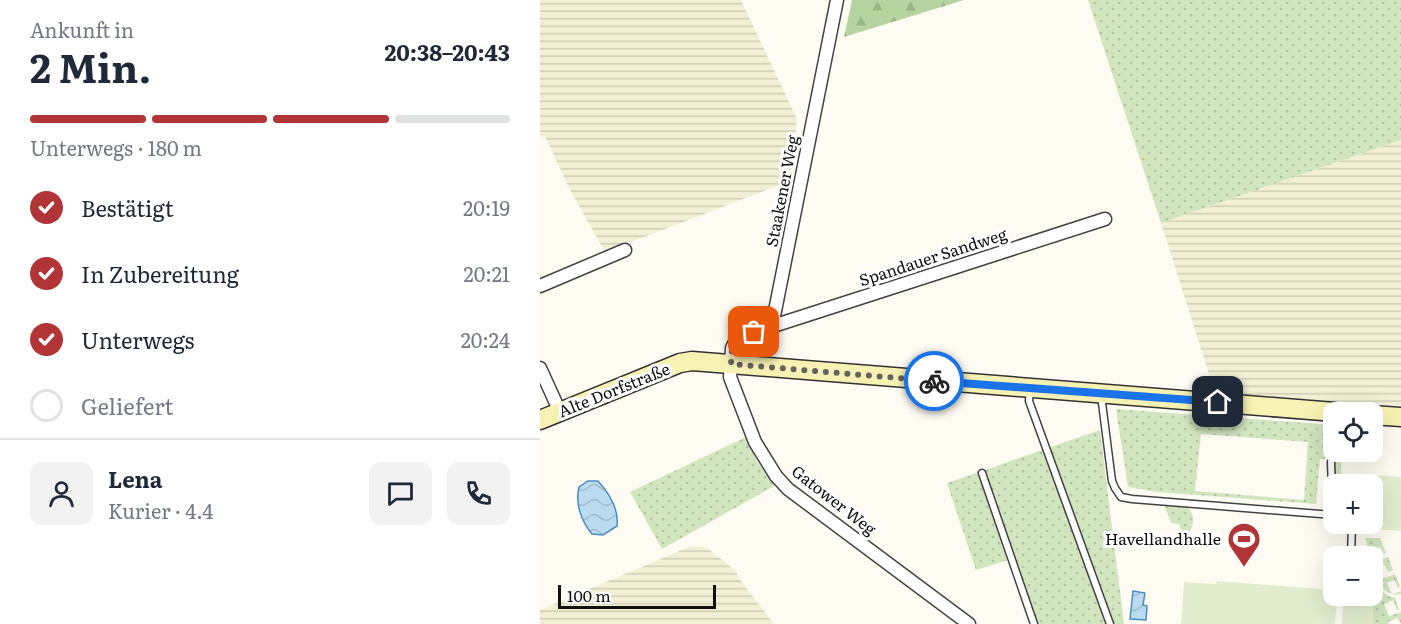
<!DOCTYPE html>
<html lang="de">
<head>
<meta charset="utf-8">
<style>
	body { margin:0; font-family:Literata,serif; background:#f2f2f3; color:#1f2937; height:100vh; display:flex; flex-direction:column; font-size:22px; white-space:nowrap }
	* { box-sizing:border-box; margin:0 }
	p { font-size:20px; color:#747a83 }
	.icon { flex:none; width:33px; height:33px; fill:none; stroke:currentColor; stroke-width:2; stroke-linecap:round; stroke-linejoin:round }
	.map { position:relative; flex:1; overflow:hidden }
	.details { display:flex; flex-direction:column; background:#fff; width:540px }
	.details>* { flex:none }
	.buttons { position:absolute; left:783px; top:402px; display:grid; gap:12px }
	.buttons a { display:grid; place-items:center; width:60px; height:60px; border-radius:12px; background:#fff; box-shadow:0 6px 24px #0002; font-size:30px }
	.scale { position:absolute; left:18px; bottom:15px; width:158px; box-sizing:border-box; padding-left:6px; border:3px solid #0f0f0f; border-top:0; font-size:16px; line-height:21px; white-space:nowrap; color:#0f0f0f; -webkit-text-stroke:4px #fff; paint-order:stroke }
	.pin { position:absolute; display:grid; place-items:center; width:51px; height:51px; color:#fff; margin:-26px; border-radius:12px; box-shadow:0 3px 9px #0006 }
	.courier { position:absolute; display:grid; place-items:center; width:60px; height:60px; margin:-30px; border:4px solid #1a73e8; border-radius:50%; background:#fff; color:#222; box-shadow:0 2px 8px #0007 }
	.summary em { font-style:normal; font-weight:700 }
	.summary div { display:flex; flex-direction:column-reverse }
	.summary { display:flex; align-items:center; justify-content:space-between; height:102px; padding:0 30px }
	h1 { font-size:39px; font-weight:700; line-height:45px }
	.bar { display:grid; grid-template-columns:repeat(4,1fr); gap:9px 6px; align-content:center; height:72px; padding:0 30px }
	.bar i { height:8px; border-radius:4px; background:#e0e1e3 }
	.bar .active { background:#b13436 }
	.bar p { grid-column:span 4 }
	.line { display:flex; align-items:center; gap:15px; padding:0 30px; border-top:2px solid #e0e1e3 }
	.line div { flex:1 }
	.round { display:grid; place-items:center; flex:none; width:63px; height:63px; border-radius:12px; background:#f2f2f3 }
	ol { padding:0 30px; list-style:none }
	li { display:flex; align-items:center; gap:18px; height:66px }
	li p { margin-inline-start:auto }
	li .icon { padding:6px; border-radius:50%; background:#b13436; color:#fff; stroke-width:4 }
	li:last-child { color:#747a83 }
	li i { width:33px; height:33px; border:3px solid #e0e1e3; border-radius:50% }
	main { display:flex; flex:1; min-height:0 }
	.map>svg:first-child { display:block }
	.farmland { fill:url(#farmland-rules) }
	.grass { fill:url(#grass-dots); fill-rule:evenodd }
	.forest { fill:url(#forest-firs) }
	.pitch { fill:#e2edcf }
	.water { fill:url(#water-waves); stroke:#498dc0; stroke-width:1.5 }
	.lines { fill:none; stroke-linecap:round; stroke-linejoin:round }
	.lane-casing { stroke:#424242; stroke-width:9 }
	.street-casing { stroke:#424242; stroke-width:15 }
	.secondary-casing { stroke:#313131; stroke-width:21 }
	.lane { stroke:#fff; stroke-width:6 }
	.street { stroke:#fff; stroke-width:12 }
	.secondary { stroke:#f7f1b3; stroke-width:18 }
	.done { stroke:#63625e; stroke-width:6; stroke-dasharray:0 10.8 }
	.route { stroke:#1a73e8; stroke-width:8 }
	.labels { text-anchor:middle; stroke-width:6; stroke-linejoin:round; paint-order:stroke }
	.street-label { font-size:16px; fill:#0f0f0f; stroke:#fff }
	.poi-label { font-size:16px; fill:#0f0f0f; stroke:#fff; text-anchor:end }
</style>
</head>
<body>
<main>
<section class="details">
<div class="summary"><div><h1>2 Min.</h1><p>Ankunft in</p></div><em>20:38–20:43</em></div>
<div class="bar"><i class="active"></i><i class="active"></i><i class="active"></i><i></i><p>Unterwegs · 180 m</p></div>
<ol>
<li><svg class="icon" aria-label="check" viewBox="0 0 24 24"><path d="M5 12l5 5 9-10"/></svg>Bestätigt<p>20:19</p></li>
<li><svg class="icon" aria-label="check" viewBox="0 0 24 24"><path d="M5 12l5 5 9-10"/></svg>In Zubereitung<p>20:21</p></li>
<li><svg class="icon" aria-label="check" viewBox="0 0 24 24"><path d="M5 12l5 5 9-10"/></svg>Unterwegs<p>20:24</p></li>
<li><i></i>Geliefert</li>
</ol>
<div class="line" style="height:108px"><a class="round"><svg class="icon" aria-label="person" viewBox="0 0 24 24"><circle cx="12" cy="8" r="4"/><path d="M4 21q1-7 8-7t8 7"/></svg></a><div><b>Lena</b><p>Kurier · 4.4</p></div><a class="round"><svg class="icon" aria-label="chat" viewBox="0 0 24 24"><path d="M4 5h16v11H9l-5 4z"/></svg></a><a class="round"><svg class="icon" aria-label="phone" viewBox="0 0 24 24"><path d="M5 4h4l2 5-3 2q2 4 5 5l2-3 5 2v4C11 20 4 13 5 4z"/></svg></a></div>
</section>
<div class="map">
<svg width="861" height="624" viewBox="0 0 861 624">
	<defs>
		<pattern id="farmland-rules" width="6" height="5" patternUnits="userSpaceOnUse" patternTransform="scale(1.5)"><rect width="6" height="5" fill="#f2f0d4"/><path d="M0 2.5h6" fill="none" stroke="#cecdb5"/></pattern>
		<pattern id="grass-dots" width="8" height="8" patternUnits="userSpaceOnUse" patternTransform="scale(1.5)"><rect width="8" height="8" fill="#d1e5be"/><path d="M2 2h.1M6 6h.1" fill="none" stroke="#b2c3a2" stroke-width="1.8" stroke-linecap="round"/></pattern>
		<pattern id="forest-firs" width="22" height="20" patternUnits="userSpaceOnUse" patternTransform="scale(1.5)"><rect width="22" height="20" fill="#b5d49f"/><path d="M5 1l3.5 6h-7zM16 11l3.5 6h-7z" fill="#9ab588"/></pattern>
		<pattern id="water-waves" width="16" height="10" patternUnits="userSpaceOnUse" patternTransform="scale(1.5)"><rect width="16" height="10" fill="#bbdbf0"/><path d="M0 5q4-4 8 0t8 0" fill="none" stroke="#a0bbcd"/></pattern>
	</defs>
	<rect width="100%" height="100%" fill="#fefcf2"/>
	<path class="farmland" d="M0,0H201L257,119L250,181L65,252L30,190L5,136L0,137Z
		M861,140V406L675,393L621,223Z
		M151,546L167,548L195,570L201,581L234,624H0V610Z"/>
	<path class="grass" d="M548,0H861V140L621,223Z
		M576,409L793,425L794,452H800L802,484H795L793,459H780L776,504L617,492L588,487ZM661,434L768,442L764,500L655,491Z
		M560,430L584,624H491L468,560L436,570L407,483Z
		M206,437L217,461L236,485L122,549L90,492Z
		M624,505L648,507C656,516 654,529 646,536L642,533L639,524L631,523Z
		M825,538H840L846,553L844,554L840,547L833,550L838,561L848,557L853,570L848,572L844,564L837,568L842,579L855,574L860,586L858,588L854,580L847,583L852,595L861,591V594L853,595L838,586L837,587L848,596L855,598L859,610H857L853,600L844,604L849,616L861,612V624L857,618L848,622L849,624H832L834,593L833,592L832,556H827V543Z"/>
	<path class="forest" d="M312,0H424L304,37Z"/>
	<path class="pitch" d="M821,474L861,477V531L817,528V524H832V484H821Z
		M677,581L793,590L794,596H797L795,624H641L644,582L676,584Z
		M833,592H834L832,624H802L804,596H832Z"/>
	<path class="water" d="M48,481H58C69,493 79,509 77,526L63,535L52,534C41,521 35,503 39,487Z
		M593,591L605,593L603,605L607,606L606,620L590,619Z"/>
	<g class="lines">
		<g class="lane-casing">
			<path id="lane" d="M490,390L489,401L570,624
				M561,395L572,481L575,488L581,497L592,499L793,515L791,462
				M442,473L494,624
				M811,556L812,524"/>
		</g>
		<g class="street-casing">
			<path id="street" d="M297,0L234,316L230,327L197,338L192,348L190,377L215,442L236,476L248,489L429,624
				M0,286L85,250
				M230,327L565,219
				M0,368L20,412"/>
		</g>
		<g class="secondary-casing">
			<path id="secondary" d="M832,415L861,417
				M0,420L140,363L152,361L795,412"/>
		</g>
		<use href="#lane" class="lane"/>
		<use href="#street" class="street"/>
		<use href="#secondary" class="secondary"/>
	</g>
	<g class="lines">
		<path class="done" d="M214,332L197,338L192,348L191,364L394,381"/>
		<path class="route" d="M394,381L678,402"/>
	</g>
	<defs>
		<g id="stadium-pin" transform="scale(1.725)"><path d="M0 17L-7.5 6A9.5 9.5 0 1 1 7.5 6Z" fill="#b13436" stroke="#fff"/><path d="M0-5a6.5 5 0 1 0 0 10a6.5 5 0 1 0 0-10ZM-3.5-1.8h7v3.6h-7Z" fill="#fff"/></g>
	</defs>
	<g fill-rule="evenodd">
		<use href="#stadium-pin" x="704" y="539"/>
	</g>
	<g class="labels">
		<g class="street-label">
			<text transform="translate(242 191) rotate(-79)" y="6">Staakener Weg</text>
			<text transform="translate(393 257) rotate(-18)" y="6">Spandauer Sandweg</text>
			<text transform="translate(74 390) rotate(-22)" y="6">Alte Dorfstraße</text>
			<text transform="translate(294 500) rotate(38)" y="6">Gatower Weg</text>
		</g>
		<g class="poi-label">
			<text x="681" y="545">Havellandhalle</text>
		</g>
	</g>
</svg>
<div class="buttons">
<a><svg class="icon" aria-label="locate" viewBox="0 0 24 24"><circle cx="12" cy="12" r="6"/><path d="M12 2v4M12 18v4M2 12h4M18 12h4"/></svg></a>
<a>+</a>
<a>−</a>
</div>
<div class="scale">100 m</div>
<div class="pin" style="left:214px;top:332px;background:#ea580c"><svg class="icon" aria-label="bag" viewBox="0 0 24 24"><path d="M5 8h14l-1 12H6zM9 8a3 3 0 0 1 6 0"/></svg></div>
<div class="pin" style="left:678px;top:402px;background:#1f2937"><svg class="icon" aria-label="home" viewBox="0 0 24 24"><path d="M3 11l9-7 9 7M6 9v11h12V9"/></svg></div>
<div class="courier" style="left:394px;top:381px"><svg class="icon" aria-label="bike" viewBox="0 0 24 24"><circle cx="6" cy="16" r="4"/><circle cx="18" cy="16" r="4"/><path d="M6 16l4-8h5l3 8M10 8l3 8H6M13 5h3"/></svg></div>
</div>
</main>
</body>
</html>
